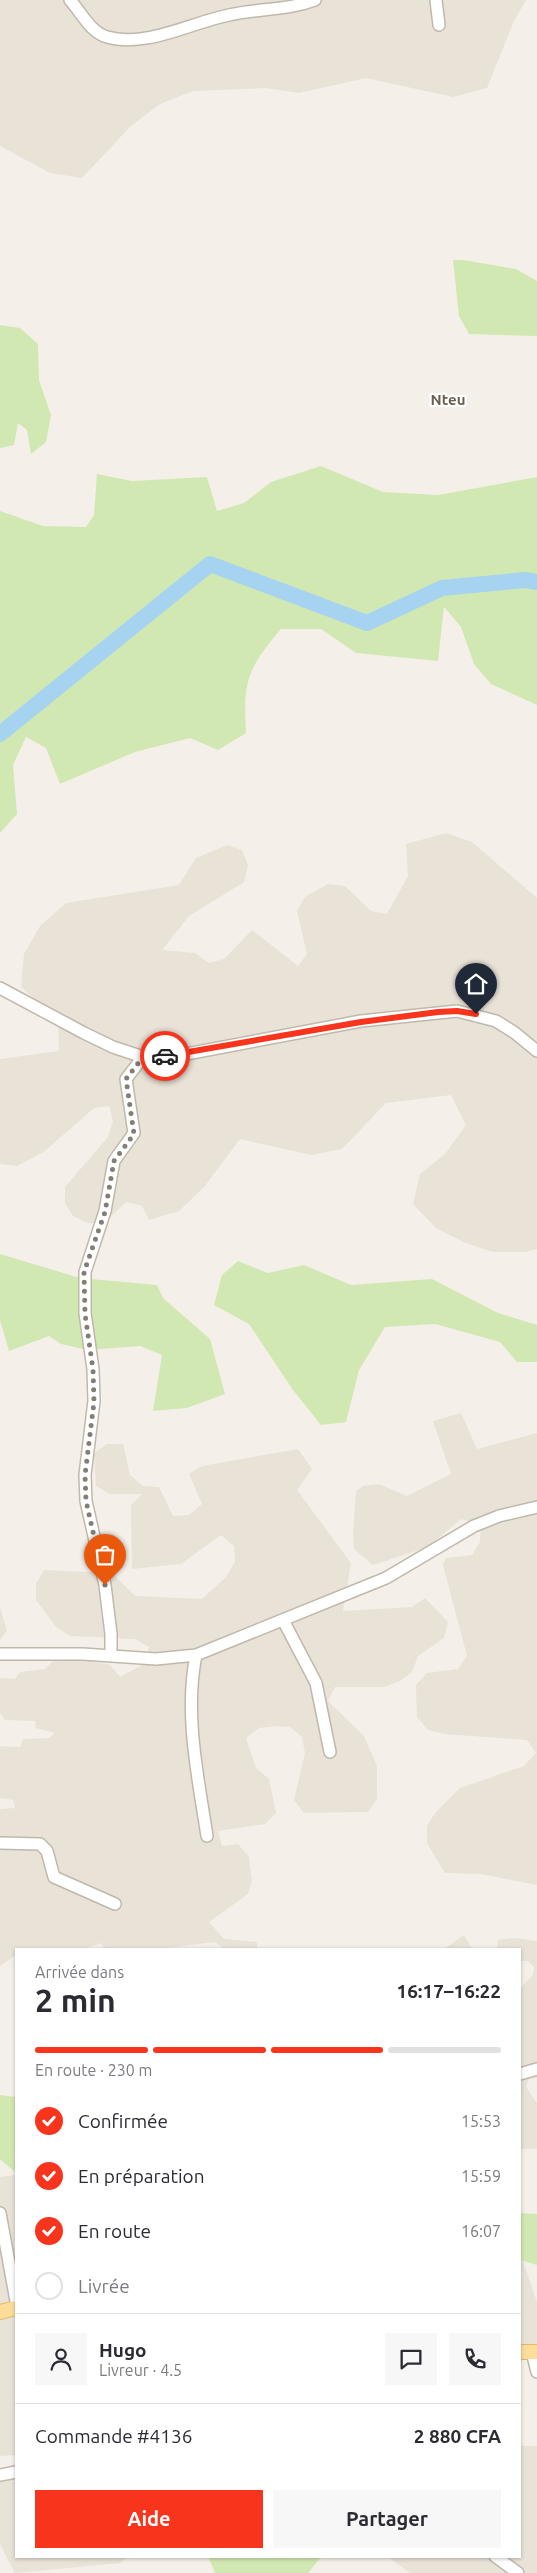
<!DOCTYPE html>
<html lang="fr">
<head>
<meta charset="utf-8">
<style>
	body { margin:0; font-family:Ubuntu,sans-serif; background:#f7f7f7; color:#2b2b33; height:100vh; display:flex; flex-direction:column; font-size:19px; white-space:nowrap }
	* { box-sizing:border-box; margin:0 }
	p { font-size:16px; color:#7c7c81 }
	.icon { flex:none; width:28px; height:28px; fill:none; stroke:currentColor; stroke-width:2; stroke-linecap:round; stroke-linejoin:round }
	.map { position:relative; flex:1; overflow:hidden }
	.side { position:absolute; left:15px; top:1948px; width:506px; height:610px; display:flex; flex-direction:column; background:#fff; border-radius:0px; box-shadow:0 1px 4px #0004 }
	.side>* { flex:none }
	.pin { position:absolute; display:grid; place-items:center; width:42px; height:42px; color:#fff; margin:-51px -21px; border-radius:50% 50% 50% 0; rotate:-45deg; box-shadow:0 0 5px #0007 }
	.pin .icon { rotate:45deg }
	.courier { position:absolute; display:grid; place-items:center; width:50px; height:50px; margin:-25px; border:4px solid #f8351c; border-radius:50%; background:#fff; color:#222; box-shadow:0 1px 6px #0007 }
	.headline em { font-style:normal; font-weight:600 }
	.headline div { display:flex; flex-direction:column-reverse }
	.headline { display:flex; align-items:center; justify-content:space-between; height:85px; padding:0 20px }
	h1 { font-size:32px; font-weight:600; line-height:38px }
	.bar { display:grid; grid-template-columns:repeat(4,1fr); gap:8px 5px; align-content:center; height:60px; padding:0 20px }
	.bar i { height:6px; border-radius:4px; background:#e1e1e2 }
	.bar .current { background:#f8351c }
	.bar p { grid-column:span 4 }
	.line { display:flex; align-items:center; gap:12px; padding:0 20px; border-top:1px solid #e1e1e2 }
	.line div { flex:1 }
	.round { display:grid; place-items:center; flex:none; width:52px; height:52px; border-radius:0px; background:#f7f7f7 }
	ol { padding:0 20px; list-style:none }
	li { display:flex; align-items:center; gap:15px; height:55px }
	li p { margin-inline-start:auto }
	li .icon { padding:5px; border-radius:50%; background:#f8351c; color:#fff; stroke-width:4 }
	li:last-child { color:#7c7c81 }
	li i { width:28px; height:28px; border:2px solid #e1e1e2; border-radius:50% }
	.cta { display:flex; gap:10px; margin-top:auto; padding:10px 20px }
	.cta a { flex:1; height:58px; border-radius:0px; background:#f8351c; color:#fff; font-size:20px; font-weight:600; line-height:58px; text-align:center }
	.cta a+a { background:#f7f7f7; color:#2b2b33 }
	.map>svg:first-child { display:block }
	.residential { fill:#e8e2d7 }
	.green { fill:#d2e8b2 }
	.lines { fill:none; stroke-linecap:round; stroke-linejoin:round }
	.river { stroke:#a6d4f0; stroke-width:16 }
	.minor-casing { stroke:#c0b8ab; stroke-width:14 }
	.major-casing { stroke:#e3ba68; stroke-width:16 }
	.minor { stroke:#fff; stroke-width:11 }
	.major { stroke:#fddd99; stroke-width:14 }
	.done { stroke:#847e75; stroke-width:5; stroke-dasharray:0 9 }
	.route { stroke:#f8351c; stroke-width:6 }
	.labels { text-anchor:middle; stroke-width:4.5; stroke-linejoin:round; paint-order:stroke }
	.quarter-label { font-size:15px; font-weight:bold; fill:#6a5e4e; stroke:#fff }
</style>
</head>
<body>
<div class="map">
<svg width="537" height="2573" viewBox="0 0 537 2573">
	<rect width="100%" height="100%" fill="#f4f0e9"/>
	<path class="residential" d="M0,0H526L514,21L487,88L453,97L366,78L299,93L265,88L193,91L160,104L131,126L82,178L50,173L0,146Z
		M446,833L472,842L537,898V1249L526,1252H493L463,1242L436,1228L413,1204L420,1174L445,1154L466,1125L451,1095L386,1103L342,1149L311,1155L240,1139L204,1187L179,1211L149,1220L142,1206L126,1202L104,1223H88L73,1216L65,1203V1187L108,1137L113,1121L109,1106L94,1108L45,1151L17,1166L0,1164V1059L59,1051L58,1020L21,987L24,954L40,926L66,903L179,885L196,858L227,845L242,850L248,865L244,882L189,916L162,950L195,953L209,963L224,959L252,930L298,966L307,954L297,911L305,897L328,884L345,886L371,911L387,914L408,876L406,844Z
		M461,1413L477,1449L537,1433V1885L481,1874L445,1873L427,1843V1826L435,1813L460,1788L524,1766L536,1753L527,1740L444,1734L428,1730L417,1717L416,1685L427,1673L458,1669L467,1656L443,1565L446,1558L472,1555L480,1542L481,1525L461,1519L428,1547L373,1565L354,1549L353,1533L356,1491L363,1486L379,1484L407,1496L451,1474L433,1421Z
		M107,1444H123L130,1475L143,1486L159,1487L173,1516L189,1515L202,1504L189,1474L202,1466L298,1449L312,1469L297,1490L351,1563L343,1611L412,1607L425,1598L448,1622L444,1638L418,1656L412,1672L400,1681L384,1687H335L328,1701L364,1736L377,1766V1799L368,1812L304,1813L294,1800L305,1753L302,1737L290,1727L275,1726L259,1728L246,1738L256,1768L269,1779L276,1813L265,1824L218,1831L222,1846L238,1844L249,1857L252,1881L248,1894L209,1922L224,1939L257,1942V1949H225L215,1942L158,1949H104L102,1943L83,1949H16V1955L0,1966V1809L15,1808L13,1800L0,1798V1746L20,1747L23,1739L49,1738L55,1733L36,1728L35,1721L5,1720L0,1713V1678L15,1679L20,1672L45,1669L55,1659L71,1657L110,1665L120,1677L146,1663L149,1647L135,1639L70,1636L56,1627L36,1600V1584L44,1570L112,1573L135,1596L202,1599L226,1577L235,1562L234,1546L221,1535L181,1564L132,1569L131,1505L142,1494H110L96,1486L94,1453Z
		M0,1607L7,1631L0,1640Z
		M464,1935L472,1949H444Z
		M514,1938L537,1941V2078L529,2079L526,2087L537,2103V2149H520V1988L533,1975L534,1967L528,1961H520V1949H497L498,1940Z
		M16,2175V2303L0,2306V2177Z
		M520,2260L523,2261L537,2302V2346H520Z
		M16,2313V2455L0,2456V2316Z
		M520,2446H537V2573H410L387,2556H520Z
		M0,2478L16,2480V2556H129L120,2563L15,2573L0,2544Z"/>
	<path class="green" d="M453,260H463L516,269L537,281V336L469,334L459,316Z
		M0,325L20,328L38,344L39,380L51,415L46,442L31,454L27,430L18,423L14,445L0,448Z
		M321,466L383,492L438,495L537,477V705L491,684L474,664L461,627L444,607L438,661L356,653L321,629H281C247,669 243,681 246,733L218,750L190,738L135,752L60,784L46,748L26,737L13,765L17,814L0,833V511L43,526L86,527L94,515L97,474L132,481L207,477L217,511L244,503L271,482Z
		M0,1254L80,1278L157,1285L163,1298L210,1339L225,1394L187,1408L153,1411L162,1355L140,1346L87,1350L61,1344L49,1336L9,1351L0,1320Z
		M238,1261L268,1273L304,1265L351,1285L432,1279L498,1313L537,1325V1362H517L500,1342L435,1324L385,1327L359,1370L346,1422L321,1425L293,1390L249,1324L214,1305L222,1275Z
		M0,2095L16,2097V2173L0,2159Z
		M520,2213L537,2214V2265L520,2260Z
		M208,2556H322L308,2573H215Z"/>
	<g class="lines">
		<path class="river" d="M0,734L210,564L367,623L442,588L525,580L537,582"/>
		<g class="minor-casing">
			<path id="minor" d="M70,0C81,12 90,32 107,37C146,48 190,23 229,15C260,8 285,11 315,0
				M436,0L439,25
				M0,988L84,1033L113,1047L143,1057L181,1055L361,1021L457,1011L496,1021L515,1033L537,1051
				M283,1620L316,1683L330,1752
				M0,1654H83L156,1659L196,1655L386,1578L474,1526L499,1516L537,1507
				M196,1655C184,1714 198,1777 207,1836
				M111,1656V1634L105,1585L86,1501L85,1475L94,1401L93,1369L85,1313V1272L105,1211L114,1161L134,1133L126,1079L143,1057
				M0,1843L40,1844L47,1851L54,1877L115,1904
				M520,2074L537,2069
				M0,2213L16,2301
				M532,2352L537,2372
				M0,2475L16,2472
				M495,2556L518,2573"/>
		</g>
		<g class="major-casing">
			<path id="major" d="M0,2312L16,2308
				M520,2352H537"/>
		</g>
		<use href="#minor" class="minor"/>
		<use href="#major" class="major"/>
	</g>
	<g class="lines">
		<path class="done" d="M105,1585L86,1501L85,1475L94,1402L93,1369L85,1314L84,1272L105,1212L114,1161L134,1134L126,1079L143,1057L165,1056"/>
		<path class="route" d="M165,1056L361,1022L438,1012L457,1011L476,1014"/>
	</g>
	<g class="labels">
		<g class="quarter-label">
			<text x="448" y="405">Nteu</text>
		</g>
	</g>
</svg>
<div class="pin" style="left:105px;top:1585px;background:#ea580c"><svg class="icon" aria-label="bag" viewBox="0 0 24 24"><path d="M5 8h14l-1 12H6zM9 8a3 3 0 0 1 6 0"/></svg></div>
<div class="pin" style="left:476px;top:1014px;background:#1f2937"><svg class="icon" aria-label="home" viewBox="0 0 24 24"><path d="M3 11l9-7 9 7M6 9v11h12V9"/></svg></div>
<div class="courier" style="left:165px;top:1056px"><svg class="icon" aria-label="car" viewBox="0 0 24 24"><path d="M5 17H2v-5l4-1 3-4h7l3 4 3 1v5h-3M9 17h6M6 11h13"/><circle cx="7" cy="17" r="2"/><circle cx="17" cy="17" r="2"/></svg></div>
<section class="side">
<div class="headline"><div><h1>2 min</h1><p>Arrivée dans</p></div><em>16:17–16:22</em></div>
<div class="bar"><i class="current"></i><i class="current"></i><i class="current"></i><i></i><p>En route · 230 m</p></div>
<ol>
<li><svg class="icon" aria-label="check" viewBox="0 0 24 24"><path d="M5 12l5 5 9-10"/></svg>Confirmée<p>15:53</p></li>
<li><svg class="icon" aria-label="check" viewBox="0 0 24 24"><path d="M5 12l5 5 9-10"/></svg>En préparation<p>15:59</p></li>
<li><svg class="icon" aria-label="check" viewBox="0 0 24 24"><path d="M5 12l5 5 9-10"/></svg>En route<p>16:07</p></li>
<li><i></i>Livrée</li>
</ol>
<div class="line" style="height:90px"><a class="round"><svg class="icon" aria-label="person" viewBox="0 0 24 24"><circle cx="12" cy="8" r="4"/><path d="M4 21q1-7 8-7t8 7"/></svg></a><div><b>Hugo</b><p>Livreur · 4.5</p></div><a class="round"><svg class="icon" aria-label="chat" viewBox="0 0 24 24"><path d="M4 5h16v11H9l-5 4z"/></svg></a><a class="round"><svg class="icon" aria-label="phone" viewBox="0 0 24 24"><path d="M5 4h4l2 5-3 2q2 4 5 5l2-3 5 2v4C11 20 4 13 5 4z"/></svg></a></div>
<div class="line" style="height:65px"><div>Commande #4136</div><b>2 880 CFA</b></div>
<div class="cta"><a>Aide</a><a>Partager</a></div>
</section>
</div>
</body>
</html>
